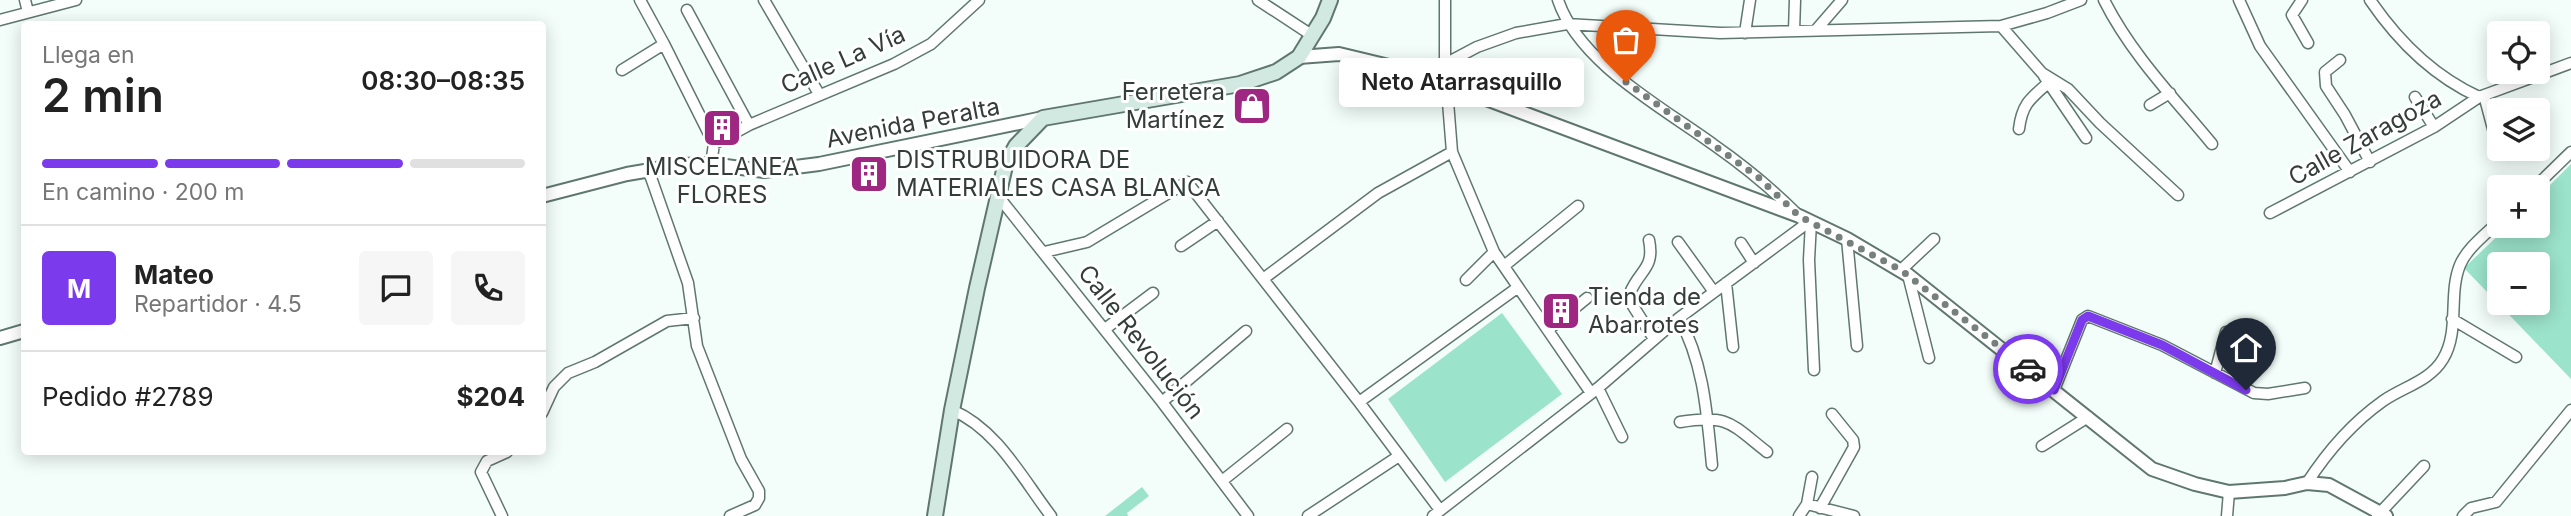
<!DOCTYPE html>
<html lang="es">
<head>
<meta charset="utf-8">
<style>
	body { margin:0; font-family:Inter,sans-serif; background:#f6f6f6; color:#222; height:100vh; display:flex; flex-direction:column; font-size:26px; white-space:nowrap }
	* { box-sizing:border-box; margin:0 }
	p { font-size:23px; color:#767676 }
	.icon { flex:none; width:38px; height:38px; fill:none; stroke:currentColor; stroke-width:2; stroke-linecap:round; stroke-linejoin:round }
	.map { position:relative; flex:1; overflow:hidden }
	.drawer { position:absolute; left:21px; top:21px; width:525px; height:434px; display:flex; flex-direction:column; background:#fff; border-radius:7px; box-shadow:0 4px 18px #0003 }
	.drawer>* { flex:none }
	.buttons { position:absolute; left:2487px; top:21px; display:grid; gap:14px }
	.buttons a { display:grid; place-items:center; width:63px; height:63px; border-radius:7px; background:#fff; box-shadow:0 4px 18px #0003; font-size:35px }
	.pin { position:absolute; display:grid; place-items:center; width:60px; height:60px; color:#fff; margin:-72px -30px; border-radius:50% 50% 50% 0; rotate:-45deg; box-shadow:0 0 7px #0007 }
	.pin .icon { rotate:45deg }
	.courier { position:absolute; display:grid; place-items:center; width:70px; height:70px; margin:-35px; border:5px solid #7c3aed; border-radius:50%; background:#fff; color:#222; box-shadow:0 2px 9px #0007 }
	.bubble { position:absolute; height:49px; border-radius:7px; background:#fff; box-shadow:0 4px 18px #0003; font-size:23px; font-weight:600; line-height:49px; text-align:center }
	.head em { font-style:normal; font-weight:600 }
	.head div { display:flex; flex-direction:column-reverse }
	.head { display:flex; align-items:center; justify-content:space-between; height:119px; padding:0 21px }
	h1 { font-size:46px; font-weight:600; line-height:52px }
	.bar { display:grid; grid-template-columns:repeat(4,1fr); gap:10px 7px; align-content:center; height:84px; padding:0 21px }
	.bar i { height:9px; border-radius:5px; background:#e0e0e0 }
	.bar .current { background:#7c3aed }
	.bar p { grid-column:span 4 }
	.line { display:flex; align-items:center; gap:18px; padding:0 21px; border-top:2px solid #e0e0e0 }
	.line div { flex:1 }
	.round { display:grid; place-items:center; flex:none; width:74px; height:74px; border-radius:7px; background:#f6f6f6 }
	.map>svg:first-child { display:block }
	.green { fill:#9ce3cb; fill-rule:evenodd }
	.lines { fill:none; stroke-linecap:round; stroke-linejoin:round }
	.minor-casing { stroke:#60776f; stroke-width:13 }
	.tertiary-casing { stroke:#60776f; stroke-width:16 }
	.secondary-casing { stroke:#60776f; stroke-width:18 }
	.minor { stroke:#fff; stroke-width:10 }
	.tertiary { stroke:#fff; stroke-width:12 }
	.secondary { stroke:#d1e9e1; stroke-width:14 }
	.done { stroke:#76817d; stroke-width:7; stroke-dasharray:0 12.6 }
	.route { stroke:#7c3aed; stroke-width:9 }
	.labels { text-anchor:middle; stroke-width:6; stroke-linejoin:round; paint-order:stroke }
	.street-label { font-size:24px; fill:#333e3a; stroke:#fff }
	.poi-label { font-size:24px; fill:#333e3a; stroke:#fff; text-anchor:start }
</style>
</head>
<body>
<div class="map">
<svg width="2571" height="516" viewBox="0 0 2571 516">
	<rect width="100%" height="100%" fill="#f3fefa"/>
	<path class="green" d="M2571,164V379L2464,268L2508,226H2538V197ZM2499,264H2538V303H2499Z
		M1502,313L1562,394L1445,482L1388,399Z
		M1142,487L1149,496L1127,513L1128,516H1105Z"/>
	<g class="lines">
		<g class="minor-casing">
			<path id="minor" d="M25,0L28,12
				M640,0L664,44L714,144L711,164
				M764,0L819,94
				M1258,0L1313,36
				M1445,0V64L1452,152L1494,252L1591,393
				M1558,0C1579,63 1662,107 1714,145C1744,166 1771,188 1797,214
				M2104,0C2131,54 2174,98 2212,144
				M2239,0L2260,46L2350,172
				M2302,0L2292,15L2308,43
				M2370,0C2398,41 2433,76 2479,97
				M687,10L749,125
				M0,20L76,0
				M2001,26L2042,73L2068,89L2100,123L2178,195
				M1816,30L1842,0
				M1794,31L1795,0
				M1745,33L1750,0
				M2340,60L2325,72L2326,86L2345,115L2370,162
				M1445,64L1477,47L1516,33L1567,24L1720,33L2001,26L2047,13L2081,0
				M622,70L664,44
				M2044,76L2086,138
				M2484,95L2496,140
				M2415,97L2434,127
				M2150,105L2170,93
				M2019,129C2022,104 2030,99 2048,83
				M714,144L749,125L894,64L931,44L979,0
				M648,169L688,283L697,346L741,459L759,491V498L755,505L730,516
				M2535,187L2571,152
				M998,196L1162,402L1248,516
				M2270,213L2434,127L2479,97L2571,63
				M1811,222L1809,260L1814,370
				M1847,239L1857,346
				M1649,240C1655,269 1639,270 1630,293L1633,306L1654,339
				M1678,242L1714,292
				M1741,243L1754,263
				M1181,246L1218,221
				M1044,252L1087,242L1187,182L1359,402L1440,510
				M1504,266L1578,206
				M1901,270L1934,239
				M1908,275L1929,358
				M1263,279L1378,193L1452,152
				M1466,280L1494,252
				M1726,283L1733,347
				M1679,318C1704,363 1707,415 1712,465
				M2452,319L2516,357
				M1105,329L1153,293
				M1548,330L1587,298
				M2215,373L2226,332
				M1598,388L1622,437
				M2054,390L2082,320L2088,316L2162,345L2254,393L2268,394L2305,388
				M2022,396L2046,384
				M1162,402L1246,331
				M1359,402L1517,288
				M952,410C997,429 1022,478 1051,516
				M542,413L554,387L568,373L595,362L667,321L694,318
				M1680,422C1729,414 1731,424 1767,452
				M2042,446L2088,417
				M1222,481L1287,429
				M2307,483C2327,452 2352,423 2383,401C2403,387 2430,381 2443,359C2460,331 2448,294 2460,265C2467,248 2486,234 2499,221
				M1807,504L1854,516
				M1820,508L1854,447L1853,440L1832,414
				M502,516L481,472L487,461L507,452
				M1308,516L1399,456
				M1433,516L1598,388L1679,318L1802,227L1806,220
				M1799,516L1807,504L1812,477
				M2227,516L2229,492
				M2377,516L2424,466
				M2463,516L2471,508L2496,502L2571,410"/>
		</g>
		<g class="tertiary-casing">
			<path id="tertiary" d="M1299,57L1339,54L1414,72L1799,216L1847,239L1908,275L2152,469L2195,484L2229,492L2285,488L2307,483L2329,485L2386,516
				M542,196L627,174L680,165L711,164L764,171L819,164L1043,118
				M0,338L24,331"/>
		</g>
		<g class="secondary-casing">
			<path id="secondary" d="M935,516L952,410L977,288L1005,166L1016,146L1043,118L1240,84L1276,72L1299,57L1323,18L1330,0"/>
		</g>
		<use href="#minor" class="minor"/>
		<use href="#tertiary" class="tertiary"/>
		<use href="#secondary" class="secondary"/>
	</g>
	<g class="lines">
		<path class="done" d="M1626,82L1758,177L1799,216L1901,270L2028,369"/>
		<path class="route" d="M2028,369L2054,390L2082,320L2088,316L2162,345L2246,390"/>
	</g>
	<defs>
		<g id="shop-square" transform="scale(2.0125)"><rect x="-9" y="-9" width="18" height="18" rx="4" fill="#9e2881" stroke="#fff"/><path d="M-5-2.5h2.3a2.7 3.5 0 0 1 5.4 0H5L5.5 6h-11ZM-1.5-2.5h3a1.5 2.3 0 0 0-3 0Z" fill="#fff"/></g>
		<g id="building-square" transform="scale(2.0125)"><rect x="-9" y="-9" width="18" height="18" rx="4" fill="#9e2881" stroke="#fff"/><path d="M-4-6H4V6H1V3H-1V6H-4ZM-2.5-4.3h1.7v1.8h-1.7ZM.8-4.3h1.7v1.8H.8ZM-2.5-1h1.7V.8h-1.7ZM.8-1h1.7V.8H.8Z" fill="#fff"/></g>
	</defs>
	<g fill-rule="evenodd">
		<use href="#shop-square" x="1252" y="106"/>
		<use href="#building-square" x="722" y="128"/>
		<use href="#building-square" x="869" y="174"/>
		<use href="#building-square" x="1561" y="311"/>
	</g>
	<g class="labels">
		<g class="street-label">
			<text transform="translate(843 60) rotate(-24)" y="8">Calle La Vía</text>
			<text transform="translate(913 123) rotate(-11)" y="8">Avenida Peralta</text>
			<text transform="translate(2365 138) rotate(-29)" y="8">Calle Zaragoza</text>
			<text transform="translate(1141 342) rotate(52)" y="8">Calle Revolución</text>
		</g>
		<g class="poi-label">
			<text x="1225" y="100" text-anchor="end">Ferretera<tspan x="1225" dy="28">Martínez</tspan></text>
			<text x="896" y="168">DISTRUBUIDORA DE<tspan x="896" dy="28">MATERIALES CASA BLANCA</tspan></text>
			<text x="722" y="175" text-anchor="middle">MISCELANEA<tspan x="722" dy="28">FLORES</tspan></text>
			<text x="1588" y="305">Tienda de<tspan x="1588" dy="28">Abarrotes</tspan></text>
		</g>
	</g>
</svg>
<div class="buttons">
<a><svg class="icon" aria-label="locate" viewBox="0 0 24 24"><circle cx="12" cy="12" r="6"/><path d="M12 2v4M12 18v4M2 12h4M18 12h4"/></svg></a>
<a><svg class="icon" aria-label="layers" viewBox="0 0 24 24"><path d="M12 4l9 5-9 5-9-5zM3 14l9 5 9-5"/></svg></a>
<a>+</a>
<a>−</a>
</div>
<div class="pin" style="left:1626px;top:82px;background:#ea580c"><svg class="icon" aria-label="bag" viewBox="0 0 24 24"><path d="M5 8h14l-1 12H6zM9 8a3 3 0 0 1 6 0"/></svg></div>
<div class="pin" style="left:2246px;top:390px;background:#1f2937"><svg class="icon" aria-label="home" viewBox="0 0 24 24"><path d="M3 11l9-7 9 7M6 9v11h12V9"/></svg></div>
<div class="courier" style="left:2028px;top:369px"><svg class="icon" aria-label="car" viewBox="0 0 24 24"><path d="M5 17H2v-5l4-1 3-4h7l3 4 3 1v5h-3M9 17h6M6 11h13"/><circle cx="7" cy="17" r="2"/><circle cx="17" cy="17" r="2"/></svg></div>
<div class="bubble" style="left:1339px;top:58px;width:245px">Neto Atarrasquillo</div>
<section class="drawer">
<div class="head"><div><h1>2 min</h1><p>Llega en</p></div><em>08:30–08:35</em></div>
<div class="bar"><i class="current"></i><i class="current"></i><i class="current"></i><i></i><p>En camino · 200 m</p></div>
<div class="line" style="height:126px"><b class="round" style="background:#7c3aed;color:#fff">M</b><div><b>Mateo</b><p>Repartidor · 4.5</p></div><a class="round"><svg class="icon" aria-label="chat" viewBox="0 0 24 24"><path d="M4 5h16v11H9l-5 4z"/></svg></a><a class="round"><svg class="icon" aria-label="phone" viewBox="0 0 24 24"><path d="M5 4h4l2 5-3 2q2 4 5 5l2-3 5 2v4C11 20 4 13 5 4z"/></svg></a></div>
<div class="line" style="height:91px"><div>Pedido #2789</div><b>$204</b></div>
</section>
</div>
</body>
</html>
